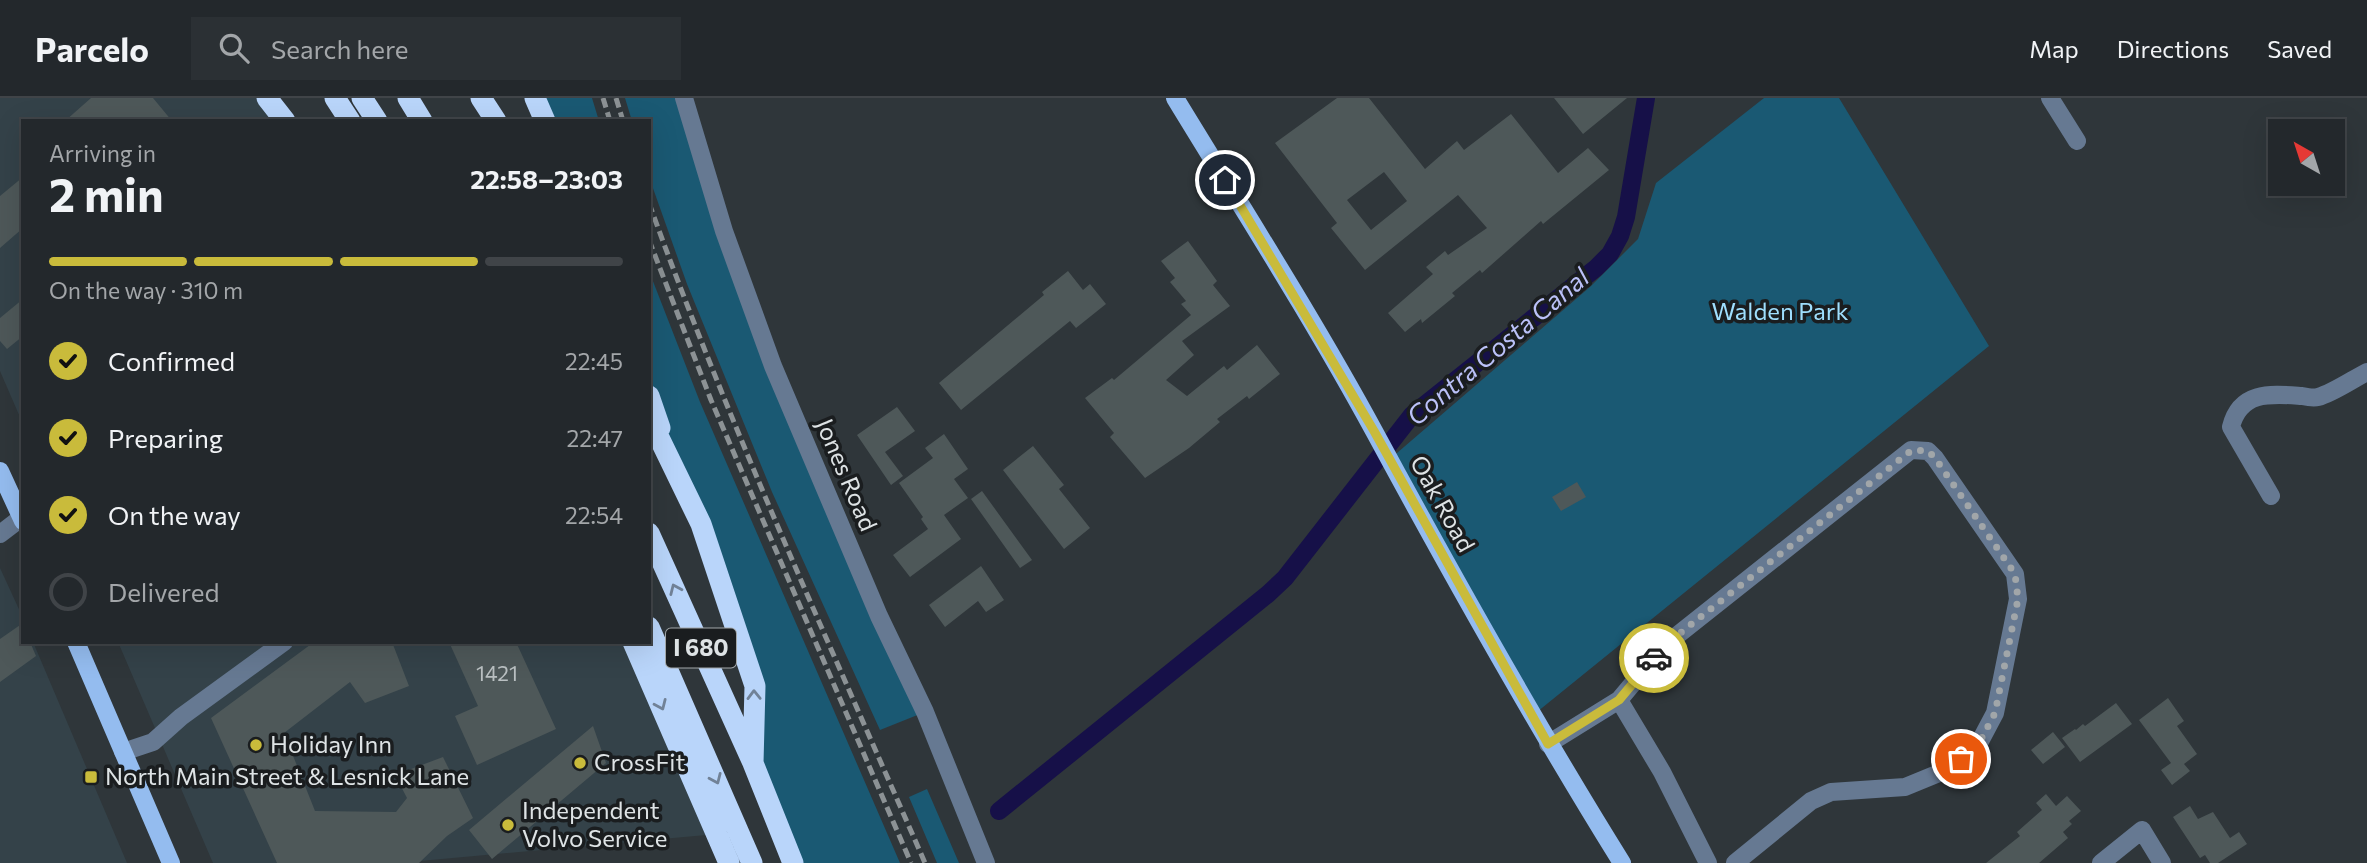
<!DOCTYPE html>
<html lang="en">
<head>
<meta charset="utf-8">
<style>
	body { margin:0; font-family:Commissioner,sans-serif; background:#2b3034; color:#f1f3f6; height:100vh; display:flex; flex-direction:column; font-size:26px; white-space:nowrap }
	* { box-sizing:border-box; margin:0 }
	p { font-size:23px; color:#a3a6a9 }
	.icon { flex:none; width:38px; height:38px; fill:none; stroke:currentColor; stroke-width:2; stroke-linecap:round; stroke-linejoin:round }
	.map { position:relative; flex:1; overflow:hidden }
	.drawer { position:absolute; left:21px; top:21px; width:630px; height:525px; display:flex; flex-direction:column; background:#23282c; border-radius:0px; box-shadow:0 7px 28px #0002,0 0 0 2px #404448 }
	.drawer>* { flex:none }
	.needle { width:46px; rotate:321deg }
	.buttons { position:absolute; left:2268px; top:21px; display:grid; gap:14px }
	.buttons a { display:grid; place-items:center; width:77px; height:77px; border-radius:0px; background:#23282c; box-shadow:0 7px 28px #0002,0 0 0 2px #404448; font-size:35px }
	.pin { position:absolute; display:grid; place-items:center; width:60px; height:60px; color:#fff; margin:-30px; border:4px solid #fff; border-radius:50%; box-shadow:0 2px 7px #0007 }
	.courier { position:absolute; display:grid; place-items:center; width:70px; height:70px; margin:-35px; border:5px solid #c9bb3b; border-radius:50%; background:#fff; color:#222; box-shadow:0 2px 9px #0007 }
	.headline em { font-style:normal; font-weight:700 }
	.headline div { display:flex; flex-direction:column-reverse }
	.headline { display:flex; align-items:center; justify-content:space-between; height:119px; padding:0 28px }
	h1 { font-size:46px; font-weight:700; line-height:52px }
	.bar { display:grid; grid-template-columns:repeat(4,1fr); gap:10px 7px; align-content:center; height:84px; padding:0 28px }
	.bar i { height:9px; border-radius:5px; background:#404448 }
	.bar .selected { background:#c9bb3b }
	.bar p { grid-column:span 4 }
	ol { padding:0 28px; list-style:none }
	li { display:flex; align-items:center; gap:21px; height:77px }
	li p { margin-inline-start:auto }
	li .icon { padding:7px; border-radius:50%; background:#c9bb3b; color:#111; stroke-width:4 }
	li:last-child { color:#a3a6a9 }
	li i { width:38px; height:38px; border:4px solid #404448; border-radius:50% }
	header { display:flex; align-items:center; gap:42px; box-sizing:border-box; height:98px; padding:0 35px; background:#23282c; border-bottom:2px solid #404448 }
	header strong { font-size:33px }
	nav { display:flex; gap:38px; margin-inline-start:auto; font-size:24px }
	.search { width:490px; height:63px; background:#2b3034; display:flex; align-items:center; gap:18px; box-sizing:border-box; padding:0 24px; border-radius:0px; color:#a3a6a9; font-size:26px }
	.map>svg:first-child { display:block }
	.built { fill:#344249 }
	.green { fill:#1a5973 }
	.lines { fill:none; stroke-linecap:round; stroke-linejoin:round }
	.canal { stroke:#161048; stroke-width:18 }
	.building { fill:#4e5859; fill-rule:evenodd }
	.minor { stroke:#667992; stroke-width:18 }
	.major { stroke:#94bcef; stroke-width:18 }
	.highway { stroke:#b9d5fa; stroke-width:21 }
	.rail { stroke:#8c9295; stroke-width:5; stroke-dasharray:10 5; stroke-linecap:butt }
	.oneway { stroke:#718297 }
	.done { stroke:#a1a6a9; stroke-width:7; stroke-dasharray:0 12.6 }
	.route { stroke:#c9bb3b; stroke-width:9 }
	.poi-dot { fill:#c9bb3b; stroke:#1a1d1f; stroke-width:2.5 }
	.labels { text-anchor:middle; stroke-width:7; stroke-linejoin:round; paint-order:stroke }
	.number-label { font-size:21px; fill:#bac0c2 }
	.shield { fill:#1a1d1f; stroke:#a3a8aa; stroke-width:2 }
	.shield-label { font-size:23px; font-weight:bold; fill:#dee3e5 }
	.park-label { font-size:24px; fill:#9fdffe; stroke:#1a1d1f }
	.street-label { font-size:24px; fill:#dee3e5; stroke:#1a1d1f }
	.poi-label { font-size:24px; fill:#dee3e5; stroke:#1a1d1f; text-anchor:start }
	.water-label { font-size:26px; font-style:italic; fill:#bbc1f8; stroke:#1a1d1f }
</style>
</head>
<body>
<header>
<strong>Parcelo</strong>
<div class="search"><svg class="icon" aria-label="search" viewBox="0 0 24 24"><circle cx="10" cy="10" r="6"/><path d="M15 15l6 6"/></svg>Search here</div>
<nav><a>Map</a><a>Directions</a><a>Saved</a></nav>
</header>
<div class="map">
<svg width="2367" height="765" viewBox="0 0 2367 765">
	<rect width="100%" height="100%" fill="#2f363a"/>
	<path class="built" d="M0,0H267L285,23H23V326L0,273Z
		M0,470L23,520V544H33L127,765H0Z
		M118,544H633L717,736L398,765H213Z"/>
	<path class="green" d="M536,0H592L599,23H546Z
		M625,0H684L724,133L925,614L880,632L772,394L687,186L649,79V23H632Z
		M1764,0H1839L1989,248L1532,618L1390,361L1591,188L1638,141L1656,85Z
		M649,173L700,304L900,765H793L753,665L755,588L649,298Z
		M927,691L959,765H937L909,699Z"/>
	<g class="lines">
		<path class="canal" d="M999,713L1268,496L1285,480L1412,317L1596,170L1610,156L1620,138L1626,119L1646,0"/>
	</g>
	<path class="building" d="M91,0H153L172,23H65Z
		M1337,0H1369L1425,71L1457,43L1464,52L1511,16L1558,75L1588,50L1609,72L1543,126L1541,123L1482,175L1480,172L1452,195L1455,198L1422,225L1421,221L1405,234L1388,215L1433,176L1426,169L1445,153L1448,157L1487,130L1458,97L1365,172L1331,130L1337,125L1275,45ZM1384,74L1407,103L1371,132L1347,102Z
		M1554,0H1627L1583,36Z
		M23,79V130L0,150V98Z
		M1188,143L1217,183L1213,187L1230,208L1182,243L1194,257L1166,282L1187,298L1224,268L1227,272L1257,247L1280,276L1249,301L1247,298L1217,321L1220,324L1189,350L1145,380L1110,339L1114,335L1085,300L1112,280L1114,282L1191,217L1181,206L1186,203L1170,184L1175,180L1161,163Z
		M1068,173L1083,192L1090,186L1106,206L1076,230L1070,223L961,312L939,285L1044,197L1042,194Z
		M23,201V238L7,251L0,243V220Z
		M897,309L915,333L885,354L903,378L891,387L857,337Z
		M944,336L968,371L954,381L968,400L944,417L961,441L910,479L893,457L928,431L921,421L923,419L899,385L933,360L925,350Z
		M1033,348L1064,387L1059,391L1090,430L1064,451L1003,372Z
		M1577,384L1586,399L1561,413L1552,399Z
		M982,393L1032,462L1020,470L971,401Z
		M981,468L1004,502L986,514L978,503L945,529L929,507Z
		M23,525V544H30L36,558L0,584V541Z
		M314,544H392L409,588L365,605L350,584L284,635L315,713L396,714L407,700L395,677L443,659L473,720L447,738L419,765H277L211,620Z
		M449,544H516L556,631L477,667L455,618L478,608Z
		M2168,600L2184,623L2177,628L2197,656L2184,666L2190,673L2172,687L2161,672L2171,665L2139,622Z
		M2116,605L2132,626L2080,664L2062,640L2075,631L2076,632L2083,626L2085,628Z
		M593,628L606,665L492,761L469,732Z
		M2053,634L2065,649L2043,666L2031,652Z
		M2046,696L2056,708L2067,698L2081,713L2069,723L2072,726L2063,734L2068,740L2039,765H1986L2020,738L2017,734L2042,712L2036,705Z
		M2190,708L2198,721L2213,714L2230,740L2239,734L2247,746L2218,765H2210L2205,757L2200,760L2173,719Z"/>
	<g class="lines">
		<path class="minor" d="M684,0L724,133L773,268L879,518L925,614L986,765
			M2050,0L2077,43
			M2271,398L2231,329C2240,292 2272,296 2302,298C2307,299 2314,300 2318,299C2333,295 2353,281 2367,274
			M0,436L21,420
			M1619,602L1662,674L1708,765
			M1548,646L1619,602L1665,547L1911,352L1928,353L1935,360L2015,476L2018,501L1995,615L1977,649L1944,673L1905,689L1831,694L1811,703L1735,765
			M123,654L153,644L181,619L284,544
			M2101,765L2142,732L2162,765"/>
		<path class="major" d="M1175,0C1242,110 1312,219 1374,333C1453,479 1534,624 1622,765
			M0,373L23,423
			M76,544L171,765"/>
		<path class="highway" d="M267,0L285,23
			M335,0L350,23
			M362,0L377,23
			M408,0L422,23
			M481,0L496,23
			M535,0L545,23
			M649,298L660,330
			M649,319L701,426L755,588L753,665
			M649,435L753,665L793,765
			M649,529L752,765
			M633,544L729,765"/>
		<path class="rail" d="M603,0L610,23
			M616,0L623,23
			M649,105C730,330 830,547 925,765
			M649,142L711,302L911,765"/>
	</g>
	<defs><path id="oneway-chevron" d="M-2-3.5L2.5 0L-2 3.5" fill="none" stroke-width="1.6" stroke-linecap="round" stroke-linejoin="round" transform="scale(1.75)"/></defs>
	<g class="oneway">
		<use href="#oneway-chevron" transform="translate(675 491) rotate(-114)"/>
		<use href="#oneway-chevron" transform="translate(754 597) rotate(-91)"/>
		<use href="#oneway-chevron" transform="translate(661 607) rotate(66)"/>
		<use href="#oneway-chevron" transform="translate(716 681) rotate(66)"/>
	</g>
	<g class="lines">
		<path class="done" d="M1654,560L1665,547L1912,352L1928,353L1935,360L2015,476L2018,501L1995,615L1977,649L1961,661"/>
		<path class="route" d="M1225,82L1374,333L1548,646L1619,602L1654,560"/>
	</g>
	<g class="poi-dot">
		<circle cx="256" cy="647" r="7"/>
		<circle cx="580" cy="665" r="7"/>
		<rect x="84" y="672" width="14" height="14" rx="3.5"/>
		<circle cx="508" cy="727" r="7"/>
	</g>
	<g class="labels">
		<g class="number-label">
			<text x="497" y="583">1421</text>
		</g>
		<rect class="shield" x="666" y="530.5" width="70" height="39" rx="5"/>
		<g class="shield-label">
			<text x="701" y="558">I 680</text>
		</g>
		<g class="park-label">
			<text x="1780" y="222">Walden Park</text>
		</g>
		<g class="street-label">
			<text transform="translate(846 377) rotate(67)" y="8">Jones Road</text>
			<text transform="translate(1442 406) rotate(61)" y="8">Oak Road</text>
		</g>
		<g class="poi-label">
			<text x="270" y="655">Holiday Inn</text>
			<text x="594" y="673">CrossFit</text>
			<text x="105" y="687">North Main Street &amp; Lesnick Lane</text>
			<text x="522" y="721">Independent<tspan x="522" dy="28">Volvo Service</tspan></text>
		</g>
		<g class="water-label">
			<text transform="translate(1498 249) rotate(-40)" y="9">Contra Costa Canal</text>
		</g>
	</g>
</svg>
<div class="buttons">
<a><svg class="needle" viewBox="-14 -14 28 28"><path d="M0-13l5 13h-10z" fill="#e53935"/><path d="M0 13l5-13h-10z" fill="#a3a6a9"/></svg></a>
</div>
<div class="pin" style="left:1961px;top:661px;background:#ea580c"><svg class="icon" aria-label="bag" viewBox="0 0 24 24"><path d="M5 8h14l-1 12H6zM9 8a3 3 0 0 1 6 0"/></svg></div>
<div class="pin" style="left:1225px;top:82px;background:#1f2937"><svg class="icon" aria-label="home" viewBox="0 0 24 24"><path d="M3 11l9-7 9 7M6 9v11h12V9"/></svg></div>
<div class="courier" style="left:1654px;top:560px"><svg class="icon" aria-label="car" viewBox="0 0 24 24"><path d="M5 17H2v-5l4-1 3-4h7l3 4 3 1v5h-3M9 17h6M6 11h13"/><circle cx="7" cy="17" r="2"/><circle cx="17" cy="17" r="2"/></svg></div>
<section class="drawer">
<div class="headline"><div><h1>2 min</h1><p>Arriving in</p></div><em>22:58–23:03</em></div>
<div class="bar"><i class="selected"></i><i class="selected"></i><i class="selected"></i><i></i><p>On the way · 310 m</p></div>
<ol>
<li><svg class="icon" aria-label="check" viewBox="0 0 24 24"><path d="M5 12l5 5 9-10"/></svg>Confirmed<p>22:45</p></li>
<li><svg class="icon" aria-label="check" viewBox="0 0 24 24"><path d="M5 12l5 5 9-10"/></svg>Preparing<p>22:47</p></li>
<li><svg class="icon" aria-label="check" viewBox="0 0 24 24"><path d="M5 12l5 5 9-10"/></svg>On the way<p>22:54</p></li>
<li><i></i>Delivered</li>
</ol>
</section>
</div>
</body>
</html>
